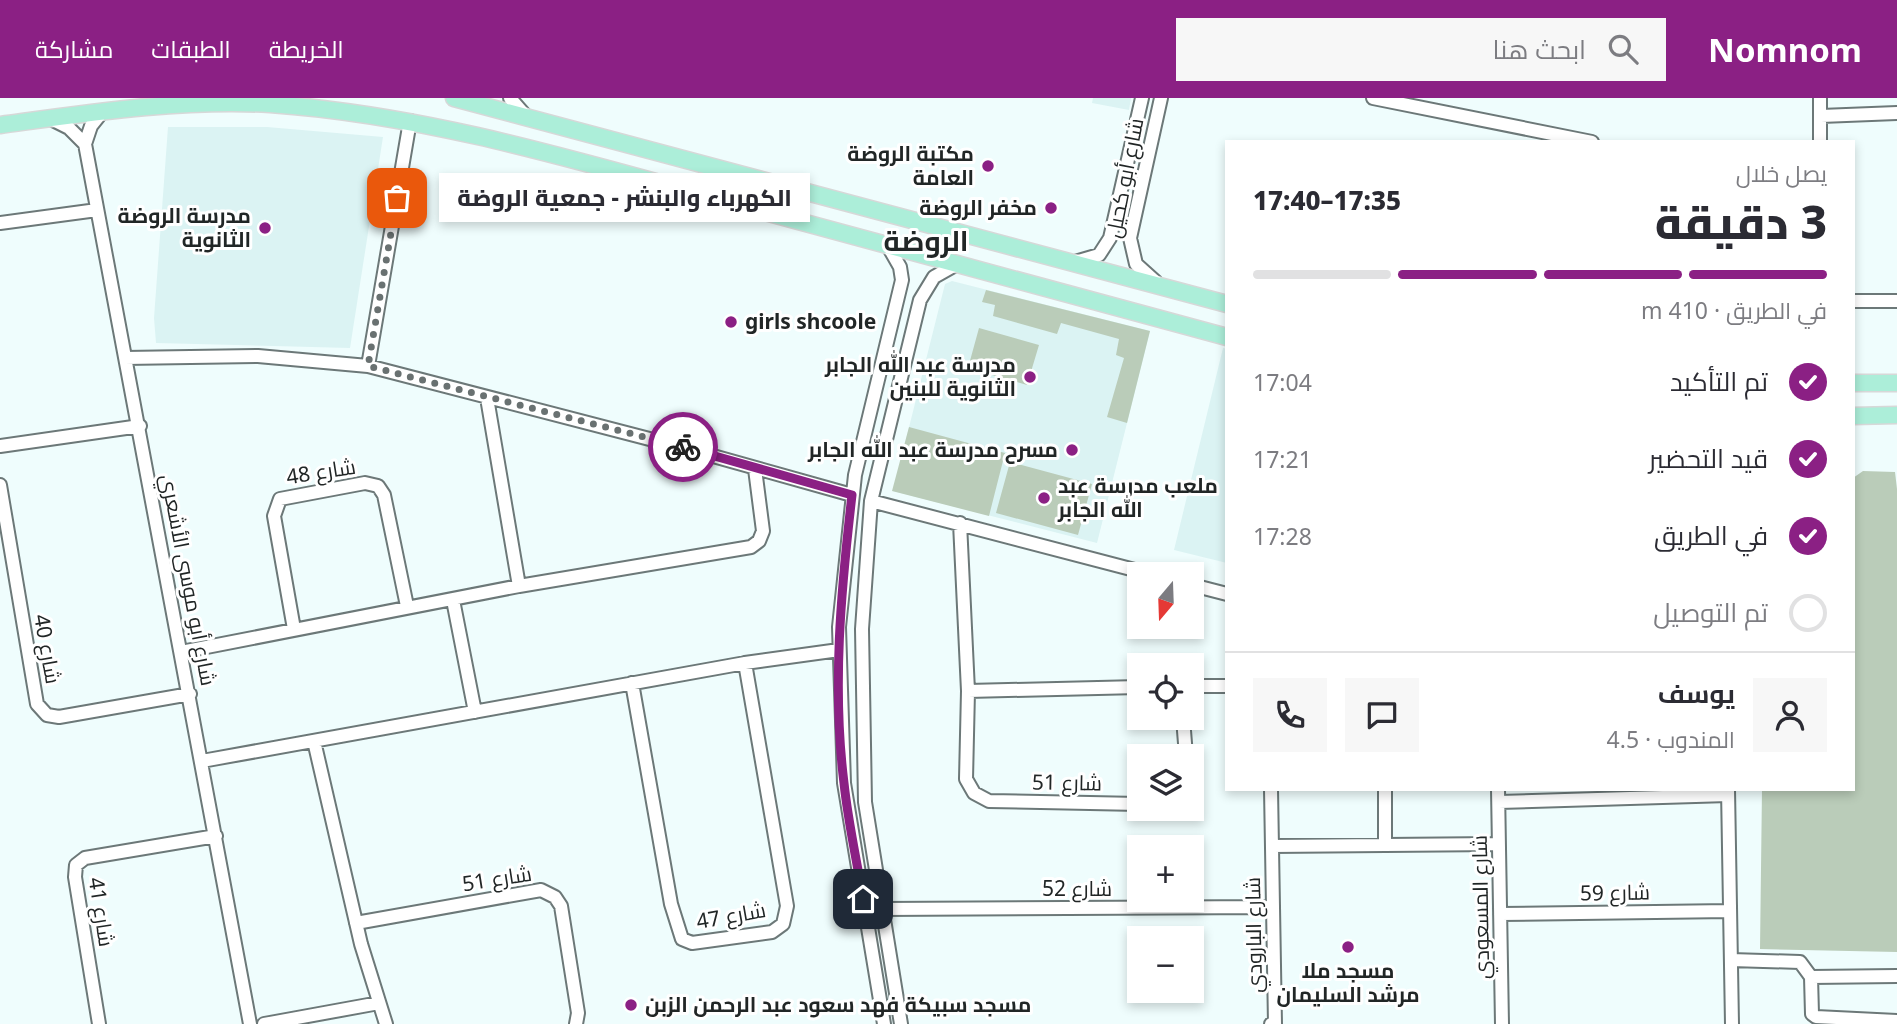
<!DOCTYPE html>
<html lang="ar">
<head>
<meta charset="utf-8">
<style>
	body { margin:0; font-family:"Noto Sans",Cairo,sans-serif; background:#f7f7f7; color:#2b2b33; direction:rtl; height:100vh; display:flex; flex-direction:column; font-size:26px; white-space:nowrap }
	* { box-sizing:border-box; margin:0 }
	p { font-size:23px; color:#7c7c81 }
	.icon { flex:none; width:38px; height:38px; fill:none; stroke:currentColor; stroke-width:2; stroke-linecap:round; stroke-linejoin:round }
	.map { position:relative; flex:1; overflow:hidden; direction:ltr }
	.drawer { position:absolute; left:1225px; top:42px; width:630px; height:651px; display:flex; flex-direction:column; background:#fff; border-radius:0px; box-shadow:0 4px 10px #0003; direction:rtl }
	.drawer>* { flex:none }
	.needle { width:46px; rotate:199deg }
	.fabs { position:absolute; left:1127px; top:464px; display:grid; gap:14px }
	.fabs a { display:grid; place-items:center; width:77px; height:77px; border-radius:0px; background:#fff; box-shadow:0 4px 10px #0003; font-size:35px }
	.pin { position:absolute; display:grid; place-items:center; width:60px; height:60px; color:#fff; margin:-30px; border-radius:14px; box-shadow:0 4px 10px #0006 }
	.courier { position:absolute; display:grid; place-items:center; width:70px; height:70px; margin:-35px; border:5px solid #8b2084; border-radius:50%; background:#fff; color:#222; box-shadow:0 2px 9px #0007 }
	.bubble { position:absolute; height:49px; border-radius:0px; background:#fff; box-shadow:0 4px 10px #0003; font-size:23px; font-weight:800; line-height:49px; text-align:center; direction:rtl }
	.headline em { font-style:normal; font-weight:800 }
	.headline div { display:flex; flex-direction:column-reverse }
	.headline { display:flex; align-items:center; justify-content:space-between; height:119px; padding:0 28px }
	h1 { font-size:46px; font-weight:800; line-height:52px }
	.bar { display:grid; grid-template-columns:repeat(4,1fr); gap:10px 7px; align-content:center; height:84px; padding:0 28px }
	.bar i { height:9px; border-radius:5px; background:#e1e1e2 }
	.bar .active { background:#8b2084 }
	.bar p { grid-column:span 4 }
	.line { display:flex; align-items:center; gap:18px; padding:0 28px; border-top:2px solid #e1e1e2 }
	.line div { flex:1 }
	.round { display:grid; place-items:center; flex:none; width:74px; height:74px; border-radius:0px; background:#f7f7f7 }
	ol { padding:0 28px; list-style:none }
	li { display:flex; align-items:center; gap:21px; height:77px }
	li p { margin-inline-start:auto }
	li .icon { padding:7px; border-radius:50%; background:#8b2084; color:#fff; stroke-width:4 }
	li:last-child { color:#7c7c81 }
	li i { width:38px; height:38px; border:4px solid #e1e1e2; border-radius:50% }
	header { display:flex; align-items:center; gap:42px; box-sizing:border-box; height:98px; padding:0 35px; background:#8b2084; color:#fff }
	header strong { font-size:33px }
	nav { display:flex; gap:38px; margin-inline-start:auto; font-size:24px }
	.search { width:490px; height:63px; background:#f7f7f7; display:flex; align-items:center; gap:18px; box-sizing:border-box; padding:0 24px; border-radius:0px; color:#7c7c81; font-size:26px }
	.map>svg:first-child { display:block }
	.built { fill:#dbf3f3 }
	.green { fill:#baccb9 }
	.lines { fill:none; stroke-linecap:round; stroke-linejoin:round }
	.minor-casing { stroke:#6c7878; stroke-width:16 }
	.major-casing { stroke:#d7d8d8; stroke-width:19 }
	.minor { stroke:#fff; stroke-width:12 }
	.major { stroke:#aceed9; stroke-width:16 }
	.done { stroke:#697171; stroke-width:7; stroke-dasharray:0 12.6 }
	.route { stroke:#8b2084; stroke-width:9 }
	.poi-dot { fill:#8b2084; stroke:#fff; stroke-width:2.5 }
	.labels { text-anchor:middle; stroke-width:6; stroke-linejoin:round; paint-order:stroke }
	.poi-label { font-size:21px; font-weight:bold; fill:#212626; stroke:#fff; text-anchor:end }
	.street-label { font-size:21px; fill:#212626; stroke:#fff }
	.district-label { font-size:28px; font-weight:bold; fill:#212626; stroke:#fff }
</style>
</head>
<body>
<header>
<strong>Nomnom</strong>
<div class="search"><svg class="icon" aria-label="search" viewBox="0 0 24 24"><circle cx="10" cy="10" r="6"/><path d="M15 15l6 6"/></svg>ابحث هنا</div>
<nav><a>الخريطة</a><a>الطبقات</a><a>مشاركة</a></nav>
</header>
<div class="map">
<svg width="1897" height="926" viewBox="0 0 1897 926">
	<rect width="100%" height="100%" fill="#effdfd"/>
	<path class="built" d="M1093,0H1131L1129,12L1092,5Z
		M168,29H267L383,39L350,250L156,245L154,220Z
		M952,183L1150,233L1097,445L893,393L945,186Z
		M1223,250L1227,251V465L1174,452Z"/>
	<path class="green" d="M986,192L1150,233L1127,325L1107,319L1124,260L1116,257L1119,241L1061,225L1057,236L993,218L995,207L982,204Z
		M979,230L1039,247L1027,287L968,270Z
		M909,329L1005,355L989,418L892,393Z
		M1010,364L1092,386L1078,437L996,415Z
		M1863,373L1895,374L1897,391V854L1760,851L1762,691H1853V380Z"/>
	<g class="lines">
		<g class="minor-casing">
			<path id="minor" d="M510,0L525,17
				M1373,0L1592,44
				M1821,18L1897,15
				M49,20L69,30L85,46L250,926
				M1820,44V0
				M85,46L91,28L103,13
				M0,125L97,112
				M1075,164L1099,157L1110,140L1142,0
				M1156,184L1136,166L1130,140L1161,0
				M1853,203H1897
				M125,260L258,258L368,268L688,351L852,397
				M368,268L410,23
				M487,300L519,488
				M0,348L140,328
				M0,387L37,606L47,617L59,619L190,596
				M871,403L1150,476
				M960,425L968,593L966,681L974,695L989,703L1139,706
				M1192,487L1227,496
				M453,502L475,614
				M294,531L274,418L280,401L365,385L378,388L384,397L407,508
				M181,554L519,488L751,449L759,443L763,433L755,371
				M632,585L671,806L682,841L692,845L772,834L783,826L787,808L745,565
				M1192,588H1227
				M968,593L1139,589
				M1183,620L1186,658
				M314,643L361,846L386,926
				M202,663L745,565L839,552
				M1271,691L1275,926H1271
				M1385,691V745
				M1498,691L1502,926
				M1728,691L1732,926
				M1499,704L1728,697
				M1272,748L1498,746
				M882,811L1272,809
				M1500,816L1730,813
				M356,825L541,792L555,799L561,808L578,915L576,926
				M1731,862L1800,864L1811,879L1812,916L1816,919L1897,923
				M1811,879L1897,878
				M99,926L75,779L76,767L85,760L216,738
				M264,926L379,905
				M884,926L844,685L839,529L855,377L902,182L900,169L888,148
				M901,926L865,704L862,531L871,403L920,202L934,179L957,166"/>
		</g>
		<g class="major-casing">
			<path id="major" d="M454,0L1227,206
				M0,27C89,15 180,1 270,6C430,17 585,65 739,107C901,152 1064,194 1227,239
				M1853,285H1897
				M1853,318L1897,317"/>
		</g>
		<use href="#minor" class="minor"/>
		<use href="#major" class="major"/>
	</g>
	<g class="lines">
		<path class="done" d="M397,100L368,268L683,349"/>
		<path class="route" d="M683,349L852,397C841,492 832,589 844,685C848,724 857,763 863,801"/>
	</g>
	<g class="poi-dot">
		<circle cx="988" cy="68" r="7"/>
		<circle cx="1051" cy="110" r="7"/>
		<circle cx="265" cy="130" r="7"/>
		<circle cx="731" cy="224" r="7"/>
		<circle cx="1030" cy="279" r="7"/>
		<circle cx="1072" cy="352" r="7"/>
		<circle cx="1044" cy="400" r="7"/>
		<circle cx="1348" cy="849" r="7"/>
		<circle cx="631" cy="907" r="7"/>
	</g>
	<g class="labels">
		<g class="poi-label">
			<text x="974" y="63">مكتبة الروضة<tspan x="974" dy="24">العامة</tspan></text>
			<text x="1037" y="117">مخفر الروضة</text>
			<text x="251" y="125">مدرسة الروضة<tspan x="251" dy="24">الثانوية</tspan></text>
			<text x="745" y="231" text-anchor="start">girls shcoole</text>
			<text x="1016" y="274">مدرسة عبد الله الجابر<tspan x="1016" dy="24">الثانوية للبنين</tspan></text>
			<text x="1058" y="359">مسرح مدرسة عبد الله الجابر</text>
			<text x="1058" y="395" text-anchor="start">ملعب مدرسة عبد<tspan x="1058" dy="24">الله الجابر</tspan></text>
			<text x="1348" y="880" text-anchor="middle">مسجد ملا<tspan x="1348" dy="24">مرشد السليمان</tspan></text>
			<text x="645" y="914" text-anchor="start">مسجد سبيكة فهد سعود عبد الرحمن الزبن</text>
		</g>
		<g class="street-label">
			<text transform="translate(1125 80) rotate(-79)" y="7">شارع أبو كحيل</text>
			<text transform="translate(321 374) rotate(-9)" y="7">شارع 48</text>
			<text transform="translate(188 482) rotate(79)" y="7">شارع أبو موسى الأشعري</text>
			<text transform="translate(47 551) rotate(80)" y="7">شارع 40</text>
			<text transform="translate(1067 685) rotate(1)" y="7">شارع 51</text>
			<text transform="translate(497 781) rotate(-9)" y="7">شارع 51</text>
			<text x="1077" y="798">شارع 52</text>
			<text transform="translate(1615 795) rotate(-1)" y="7">شارع 59</text>
			<text transform="translate(1481 809) rotate(-91)" y="7">شارع المسعودي</text>
			<text transform="translate(101 814) rotate(81)" y="7">شارع 41</text>
			<text transform="translate(731 818) rotate(-10)" y="7">شارع 47</text>
			<text transform="translate(1254 837) rotate(-91)" y="7">شارع البارودي</text>
		</g>
		<g class="district-label">
			<text x="926" y="153">الروضة</text>
		</g>
	</g>
</svg>
<div class="fabs">
<a><svg class="needle" viewBox="-14 -14 28 28"><path d="M0-13l5 13h-10z" fill="#e53935"/><path d="M0 13l5-13h-10z" fill="#7c7c81"/></svg></a>
<a><svg class="icon" aria-label="locate" viewBox="0 0 24 24"><circle cx="12" cy="12" r="6"/><path d="M12 2v4M12 18v4M2 12h4M18 12h4"/></svg></a>
<a><svg class="icon" aria-label="layers" viewBox="0 0 24 24"><path d="M12 4l9 5-9 5-9-5zM3 14l9 5 9-5"/></svg></a>
<a>+</a>
<a>−</a>
</div>
<div class="pin" style="left:397px;top:100px;background:#ea580c"><svg class="icon" aria-label="bag" viewBox="0 0 24 24"><path d="M5 8h14l-1 12H6zM9 8a3 3 0 0 1 6 0"/></svg></div>
<div class="pin" style="left:863px;top:801px;background:#1f2937"><svg class="icon" aria-label="home" viewBox="0 0 24 24"><path d="M3 11l9-7 9 7M6 9v11h12V9"/></svg></div>
<div class="courier" style="left:683px;top:349px"><svg class="icon" aria-label="bike" viewBox="0 0 24 24"><circle cx="6" cy="16" r="4"/><circle cx="18" cy="16" r="4"/><path d="M6 16l4-8h5l3 8M10 8l3 8H6M13 5h3"/></svg></div>
<div class="bubble" style="left:439px;top:75px;width:371px">الكهرباء والبنشر - جمعية الروضة</div>
<section class="drawer">
<div class="headline"><div><h1>3 دقيقة</h1><p>يصل خلال</p></div><em>17:35–17:40</em></div>
<div class="bar"><i class="active"></i><i class="active"></i><i class="active"></i><i></i><p>في الطريق · 410 m</p></div>
<ol>
<li><svg class="icon" aria-label="check" viewBox="0 0 24 24"><path d="M5 12l5 5 9-10"/></svg>تم التأكيد<p>17:04</p></li>
<li><svg class="icon" aria-label="check" viewBox="0 0 24 24"><path d="M5 12l5 5 9-10"/></svg>قيد التحضير<p>17:21</p></li>
<li><svg class="icon" aria-label="check" viewBox="0 0 24 24"><path d="M5 12l5 5 9-10"/></svg>في الطريق<p>17:28</p></li>
<li><i></i>تم التوصيل</li>
</ol>
<div class="line" style="height:126px"><a class="round"><svg class="icon" aria-label="person" viewBox="0 0 24 24"><circle cx="12" cy="8" r="4"/><path d="M4 21q1-7 8-7t8 7"/></svg></a><div><b>يوسف</b><p>المندوب · 4.5</p></div><a class="round"><svg class="icon" aria-label="chat" viewBox="0 0 24 24"><path d="M4 5h16v11H9l-5 4z"/></svg></a><a class="round"><svg class="icon" aria-label="phone" viewBox="0 0 24 24"><path d="M5 4h4l2 5-3 2q2 4 5 5l2-3 5 2v4C11 20 4 13 5 4z"/></svg></a></div>
</section>
</div>
</body>
</html>
